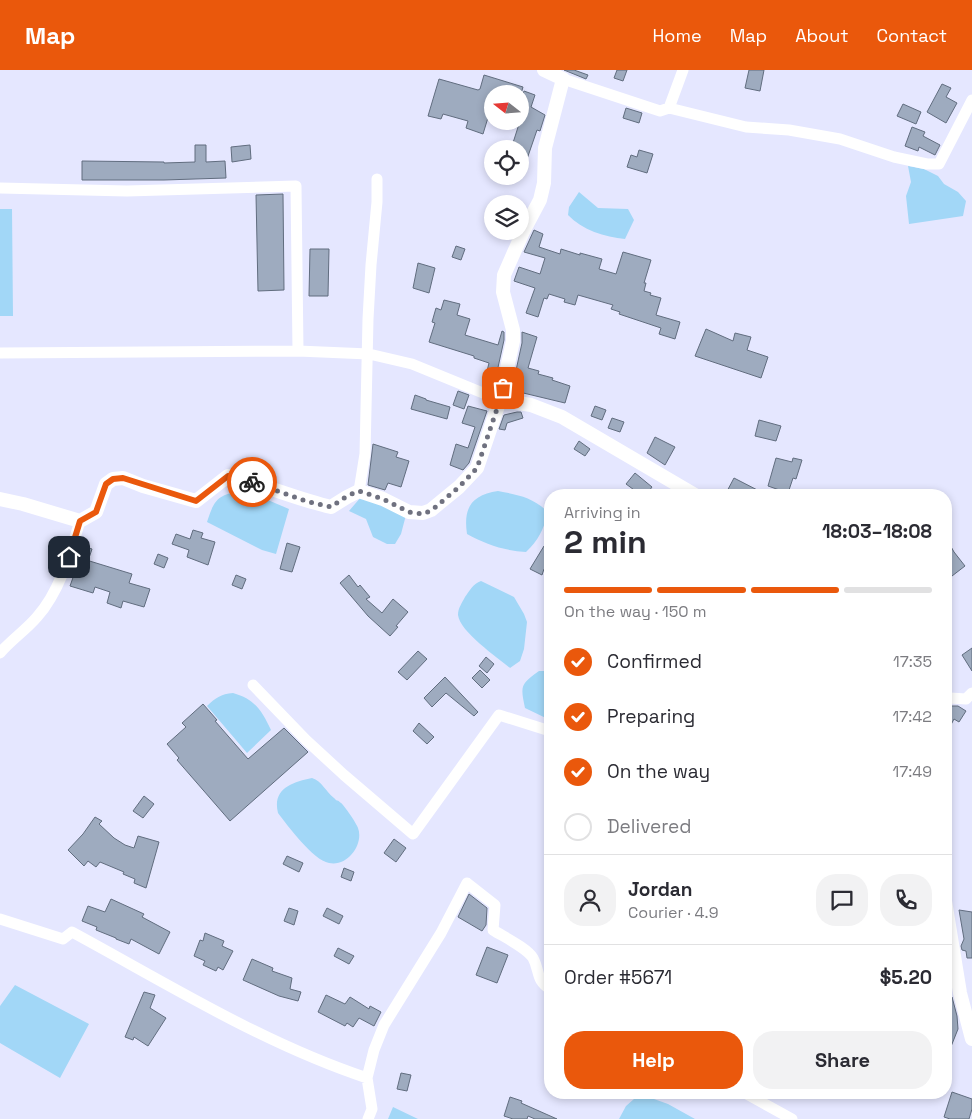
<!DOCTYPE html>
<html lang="en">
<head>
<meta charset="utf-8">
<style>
	body { margin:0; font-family:"Space Grotesk",sans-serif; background:#f2f2f3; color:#2b2b33; height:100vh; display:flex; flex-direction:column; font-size:19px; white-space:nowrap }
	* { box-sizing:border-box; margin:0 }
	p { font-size:16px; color:#7c7c81 }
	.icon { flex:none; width:28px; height:28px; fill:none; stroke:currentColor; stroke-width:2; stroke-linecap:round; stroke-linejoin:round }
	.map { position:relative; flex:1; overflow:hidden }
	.side { position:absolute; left:544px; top:419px; width:408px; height:610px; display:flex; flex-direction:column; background:#fff; border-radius:20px; box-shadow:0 2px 8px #0003 }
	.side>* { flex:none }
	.needle { width:32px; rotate:287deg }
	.controls { position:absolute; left:484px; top:15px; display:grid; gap:10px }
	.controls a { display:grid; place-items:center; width:45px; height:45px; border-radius:50%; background:#fff; box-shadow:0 2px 8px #0003; font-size:25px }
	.pin { position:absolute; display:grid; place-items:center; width:42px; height:42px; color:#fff; margin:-21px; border-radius:10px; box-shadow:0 2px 8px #0006 }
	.courier { position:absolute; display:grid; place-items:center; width:50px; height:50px; margin:-25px; border:4px solid #ea580c; border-radius:50%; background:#fff; color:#222; box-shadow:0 1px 6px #0007 }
	.headline em { font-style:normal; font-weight:600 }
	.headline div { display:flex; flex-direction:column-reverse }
	.headline { display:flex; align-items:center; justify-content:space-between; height:85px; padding:0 20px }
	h1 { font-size:32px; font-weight:600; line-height:38px }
	.bar { display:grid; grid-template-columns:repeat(4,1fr); gap:8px 5px; align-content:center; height:60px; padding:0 20px }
	.bar i { height:6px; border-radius:4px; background:#e1e1e2 }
	.bar .current { background:#ea580c }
	.bar p { grid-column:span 4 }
	.line { display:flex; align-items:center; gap:12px; padding:0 20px; border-top:1px solid #e1e1e2 }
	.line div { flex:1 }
	.round { display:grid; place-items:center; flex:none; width:52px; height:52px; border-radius:20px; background:#f2f2f3 }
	ol { padding:0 20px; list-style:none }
	li { display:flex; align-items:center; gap:15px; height:55px }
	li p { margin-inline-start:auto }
	li .icon { padding:5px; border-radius:50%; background:#ea580c; color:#fff; stroke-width:4 }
	li:last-child { color:#7c7c81 }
	li i { width:28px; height:28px; border:2px solid #e1e1e2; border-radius:50% }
	.button { display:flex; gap:10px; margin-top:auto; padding:10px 20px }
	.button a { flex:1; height:58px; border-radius:20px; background:#ea580c; color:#fff; font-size:20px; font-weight:600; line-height:58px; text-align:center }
	.button a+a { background:#f2f2f3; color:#2b2b33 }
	header { display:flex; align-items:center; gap:30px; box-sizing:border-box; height:70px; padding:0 25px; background:#ea580c; color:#fff }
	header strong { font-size:24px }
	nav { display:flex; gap:28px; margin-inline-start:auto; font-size:18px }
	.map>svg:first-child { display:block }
	.water { fill:#a2d7f7 }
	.building { fill:#9eabbf; stroke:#616d7f }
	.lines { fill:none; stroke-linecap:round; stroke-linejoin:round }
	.minor { stroke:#fff; stroke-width:11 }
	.tertiary { stroke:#fff; stroke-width:14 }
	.done { stroke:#6f717f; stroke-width:5; stroke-dasharray:0 9 }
	.route { stroke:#ea580c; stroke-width:6 }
</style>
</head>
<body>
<header>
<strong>Map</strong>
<nav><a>Home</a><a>Map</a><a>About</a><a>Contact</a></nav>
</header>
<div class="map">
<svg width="972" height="1049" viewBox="0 0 972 1049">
	<rect width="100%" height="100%" fill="#e5e7ff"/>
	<path class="water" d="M908,96L924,99L938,106L944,114L958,122L966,131L963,146L909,154L906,126L911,112Z
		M579,122L598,138L628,139L634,150L625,169C605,167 582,160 568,145L569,137Z
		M0,139H12L13,246H0Z
		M498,421C519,425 532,427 548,442C544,459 538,471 526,482C505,481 485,474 467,464C463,437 472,425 498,421Z
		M240,422L256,425L289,439L276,484L262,480L207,452C214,431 217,424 240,422Z
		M361,427L406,445L401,464L395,474H387L373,467L366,449L349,441Z
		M481,511L514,527L524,544L527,552L524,579L520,591L510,598C497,587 460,562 458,545C458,538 462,533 465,527C470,520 473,514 481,511Z
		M539,601H550V650L525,638C520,615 521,614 539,601Z
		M233,623C255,629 262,641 271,660L247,683L207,636C215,628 221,624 233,623Z
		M312,708C322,711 326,722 334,728C339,733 335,728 341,733C344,735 357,754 358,758C364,774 348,797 329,793C313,790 288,756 278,743C272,719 292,712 312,708Z
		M15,915L89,954L60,1008L0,973V936Z
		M634,1029H654L668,1034L695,1049H619L626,1036Z
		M393,1037L418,1049H388Z"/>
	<path class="building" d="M564,0H574L588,5L586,9Z
		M617,0H627L623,11L614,8Z
		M749,0H764L760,21L745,18Z
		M484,5L523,17L521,24H492L490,41L483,64L466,58L468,51L443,44L441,49L428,46L439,9L478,20L480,19Z
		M942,14L951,18L946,27L957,33L946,53L927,42Z
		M524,21L535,25L531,37L545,45L540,61L537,60L527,89L520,87V79H511L520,51V32Z
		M903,34L921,42L916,54L897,46Z
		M626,38L642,43L639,53L623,48Z
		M912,57L925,62L923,66L940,75L935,85L919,77L918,81L905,76Z
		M195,75H206V92L225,91L226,108L164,110H82V91L164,92V93L195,92Z
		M250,75L251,89L232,92L231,77Z
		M639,80L653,84L647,103L627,97L631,85L637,87Z
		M283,124L284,220L258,221L256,125Z
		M534,160L543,164L539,177L560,184L561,179L580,185V183L602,189L599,199L616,204L623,182L651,190L644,213H646L644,221L651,223L650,225L661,228L656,245L680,252L675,269L659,264L661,258L619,244L620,242L611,239L613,235L578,225L575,235L564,232L565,229L549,224L547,229L544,228L538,247L526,243L535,218L514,211L519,197L540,204L545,188L524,182Z
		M456,176L465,179L461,190L452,187Z
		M310,179H329L328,226H309Z
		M418,193L435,198L429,223L413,218Z
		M444,230L460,234L457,245L470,249L465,265L498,275L502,261L504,262V270L495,311L485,309L489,293L474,288V286L429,272L435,253L432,252L436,238L441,240Z
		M706,259L733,271L735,263L751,267L747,280L768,287L761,308L695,286Z
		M522,262L537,267L528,298L539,301L538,304L553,308L552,310L570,316L565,333L515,321L516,324L511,323L522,273Z
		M458,321L469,325L464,339L453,335Z
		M415,325L426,329V330L450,337L447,349L411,339Z
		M468,336L487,341L469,393L463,400L450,395L456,374L468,378L475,357L462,353Z
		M595,336L606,340L602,350L591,346Z
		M517,342H521L523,348L507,353L505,360L499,359L504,345Z
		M612,348L624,352L620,362L608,358Z
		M759,350L781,356L776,371L755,366Z
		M655,367L675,377L665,395L647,383Z
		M579,371L590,379L585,386L574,379Z
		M373,374L398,382L396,387L409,391L401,417L388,413L385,420L368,415Z
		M776,388L792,392L793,388L802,390L796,409L793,408L788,423L768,416Z
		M635,403L652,417L646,425H641L626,414Z
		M734,408L767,425H725Z
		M193,460L203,463L201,468L215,472L208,495L187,487L189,480L172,474L176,464L190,469Z
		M945,466L954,482L965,496L952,506L945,497Z
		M287,473L300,477L292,502L280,499Z
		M84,476L92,479L89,488L80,485Z
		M544,476L550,479V502L544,499L542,505L530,499Z
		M158,484L168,488L164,498L154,494Z
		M83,489L132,504L129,513L150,519L144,537L123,531L121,538L107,533L110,522L95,517L93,523L70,516L75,502L78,503Z
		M236,505L246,509L242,519L232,515Z
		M349,505L358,517L360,515L370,527L366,529L382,543L393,529L408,542L396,556L398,557L390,566L368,546L340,513Z
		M972,578V601L962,585Z
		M418,581L427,589L407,610L398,602Z
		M486,587L494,594L487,603L479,596Z
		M480,600L490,610L482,618L472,608Z
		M445,607L478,642L474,646L446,623L432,637L424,628Z
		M203,634L217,650L215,651L248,689L284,658L308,682L230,751L177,690L179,688L167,674L186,657L182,653Z
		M952,636H958L966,641L959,652L954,649L945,666V639Z
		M419,653L434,667L427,674L413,661Z
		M144,726L154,734L143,748L133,741Z
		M95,747L102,751L99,754L114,768L125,775L134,778L138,766L159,772L146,818L134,813L135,809L123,804L124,802L100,792L96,797L88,791L84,796L68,780L83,764Z
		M394,769L406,778L396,792L384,783Z
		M287,786L303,793L299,802L283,794Z
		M344,798L354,802L351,811L341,807Z
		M469,824L487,838L486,855L482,861L458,847Z
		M111,829L144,844L142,847L170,862L159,884L131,869L129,874L116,869V868L96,860L97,857L82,851L88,836L105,842Z
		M289,838L298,841L294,855L284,851Z
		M327,838L343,846L339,854L323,846Z
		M959,840L972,842V888H967L966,881L962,880L961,876L964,869Z
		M205,863L224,871L222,876L233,881L223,900L218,897L216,901L203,895L205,891L194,886L200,870L203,871Z
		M487,877L508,885L497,913L476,905Z
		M338,878L354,886L349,894L334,886Z
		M252,889L273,898L272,901L292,908L290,919L301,922L298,931L279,926L243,910Z
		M144,922L155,925L150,938L166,948L148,976L134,967L133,970L125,967Z
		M326,925L345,934L350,927L369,939L370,936L381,942L374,956L359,948L353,957L347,953L345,956L318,942Z
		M952,927L957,946L958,959L946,989L945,941Z
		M401,1003L411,1005L407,1021L397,1019Z
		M952,1022L972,1029V1039L969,1049H950L944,1047Z
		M510,1027L522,1031L521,1033L557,1049H535L528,1046L527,1049H513L504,1046Z"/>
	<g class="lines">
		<path class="minor" d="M563,9L660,41L669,38L683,0
			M669,38L746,57L789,60L840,69L894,87L927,94H939L972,30
			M0,118L127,121L296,116L298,281L369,284L412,294L500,330
			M0,283L298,281
			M359,421L365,384L368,249L371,195L377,132V109
			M0,583C11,570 26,560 37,547C60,521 70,484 80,451
			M253,615L306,670L344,705L413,764L499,645L550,661
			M945,632L950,628L966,629L972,623
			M0,849L63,869L72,862C168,914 262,973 367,1008
			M743,1022L792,1049
			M368,1049L372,1039L367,1008L374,980L384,955L441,863L467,813L495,835L493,860C504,867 527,878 533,888C540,901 536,911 550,919"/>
		<path class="tertiary" d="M500,330L531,335L562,347L695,425
			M0,429L23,434L80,451L96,442L106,414L113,409L123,408L143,416L196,431L228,406C263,414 296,429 331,437L347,427L359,421L383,429L409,442L423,443L431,440L459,417L477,398L500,330L513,271V260L503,222L504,205L523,162L540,130L544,113L545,78L563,9L544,0
			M945,831L960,923L972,969"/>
	</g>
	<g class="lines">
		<path class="done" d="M252,412L309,432L331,437L347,426L359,421L383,429L409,442L423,444L432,440L459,417L477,398L500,330L503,318"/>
		<path class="route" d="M69,487L80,451L96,442L106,414L113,409L123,408L196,431L228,406L252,412"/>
	</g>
</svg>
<div class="controls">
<a><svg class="needle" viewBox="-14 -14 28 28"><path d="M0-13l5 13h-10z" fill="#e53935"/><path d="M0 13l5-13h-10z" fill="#7c7c81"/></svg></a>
<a><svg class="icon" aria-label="locate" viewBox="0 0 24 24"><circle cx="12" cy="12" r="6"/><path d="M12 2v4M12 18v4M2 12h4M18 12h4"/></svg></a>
<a><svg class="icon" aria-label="layers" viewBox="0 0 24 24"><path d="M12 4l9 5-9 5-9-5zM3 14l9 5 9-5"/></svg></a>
</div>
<div class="pin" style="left:503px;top:318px;background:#ea580c"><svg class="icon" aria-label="bag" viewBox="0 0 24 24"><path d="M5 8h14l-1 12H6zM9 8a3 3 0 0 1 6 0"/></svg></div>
<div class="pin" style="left:69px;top:487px;background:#1f2937"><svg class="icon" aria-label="home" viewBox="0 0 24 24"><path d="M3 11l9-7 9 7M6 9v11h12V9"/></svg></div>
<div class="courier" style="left:252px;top:412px"><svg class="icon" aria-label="bike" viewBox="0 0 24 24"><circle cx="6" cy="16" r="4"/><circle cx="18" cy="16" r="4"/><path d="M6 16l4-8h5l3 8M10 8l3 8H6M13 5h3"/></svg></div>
<section class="side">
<div class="headline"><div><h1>2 min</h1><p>Arriving in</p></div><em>18:03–18:08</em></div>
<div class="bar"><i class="current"></i><i class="current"></i><i class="current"></i><i></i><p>On the way · 150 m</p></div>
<ol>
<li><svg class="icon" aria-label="check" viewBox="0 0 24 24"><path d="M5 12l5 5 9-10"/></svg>Confirmed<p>17:35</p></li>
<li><svg class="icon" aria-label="check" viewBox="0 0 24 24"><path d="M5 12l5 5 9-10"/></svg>Preparing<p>17:42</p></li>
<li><svg class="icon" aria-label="check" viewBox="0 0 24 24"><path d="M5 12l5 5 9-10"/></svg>On the way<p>17:49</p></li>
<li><i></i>Delivered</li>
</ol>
<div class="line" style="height:90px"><a class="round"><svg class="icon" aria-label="person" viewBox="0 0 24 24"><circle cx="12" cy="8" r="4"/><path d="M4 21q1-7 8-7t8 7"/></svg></a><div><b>Jordan</b><p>Courier · 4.9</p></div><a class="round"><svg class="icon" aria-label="chat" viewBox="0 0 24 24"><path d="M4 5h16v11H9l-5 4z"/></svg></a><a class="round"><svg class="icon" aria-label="phone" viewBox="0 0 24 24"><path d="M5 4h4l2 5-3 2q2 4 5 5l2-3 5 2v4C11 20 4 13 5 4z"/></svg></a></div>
<div class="line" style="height:65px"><div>Order #5671</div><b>$5.20</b></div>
<div class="button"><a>Help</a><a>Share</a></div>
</section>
</div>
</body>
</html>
